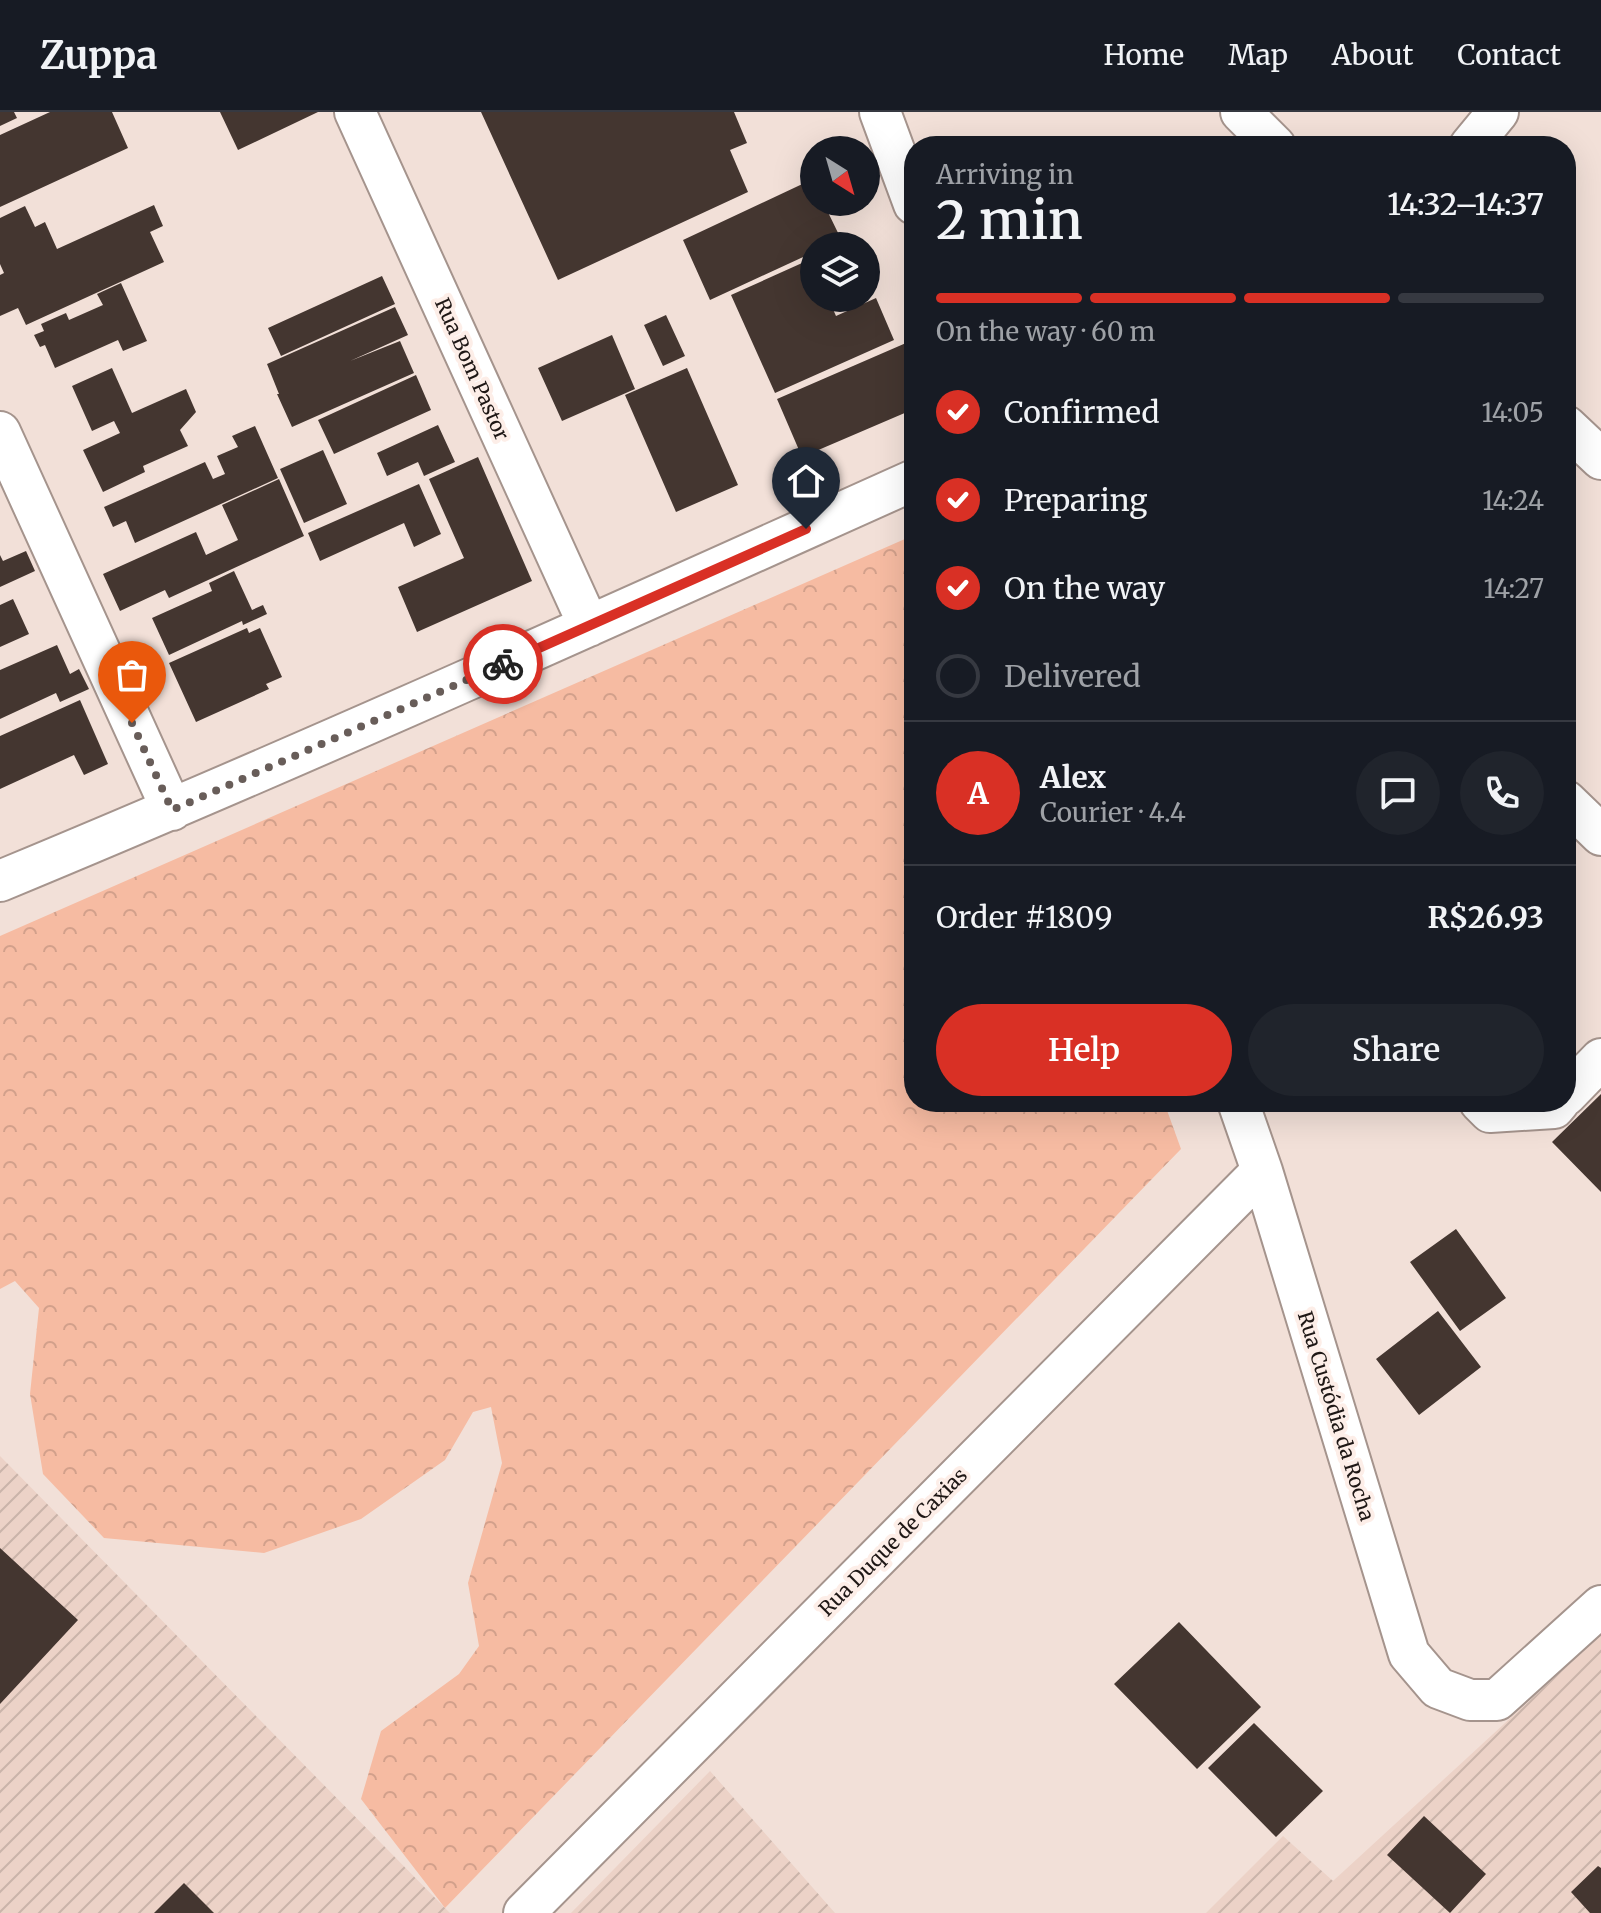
<!DOCTYPE html>
<html lang="en">
<head>
<meta charset="utf-8">
<style>
	body { margin:0; font-family:Merriweather,serif; background:#20242c; color:#f1f3f6; height:100vh; display:flex; flex-direction:column; font-size:30px; white-space:nowrap }
	* { box-sizing:border-box; margin:0 }
	p { font-size:26px; color:#9ea1a6 }
	.icon { flex:none; width:44px; height:44px; fill:none; stroke:currentColor; stroke-width:2; stroke-linecap:round; stroke-linejoin:round }
	.map { position:relative; flex:1; overflow:hidden }
	.details { position:absolute; left:904px; top:24px; width:672px; height:976px; display:flex; flex-direction:column; background:#171b24; border-radius:32px; box-shadow:0 8px 32px #0002 }
	.details>* { flex:none }
	.needle { width:52px; rotate:143deg }
	.tools { position:absolute; left:800px; top:24px; display:grid; gap:16px }
	.tools a { display:grid; place-items:center; width:80px; height:80px; border-radius:50%; background:#171b24; box-shadow:0 8px 32px #0002; font-size:40px }
	.pin { position:absolute; display:grid; place-items:center; width:68px; height:68px; color:#fff; margin:-82px -34px; border-radius:50% 50% 50% 0; rotate:-45deg; box-shadow:0 0 8px #0007 }
	.pin .icon { rotate:45deg }
	.courier { position:absolute; display:grid; place-items:center; width:80px; height:80px; margin:-40px; border:6px solid #d93025; border-radius:50%; background:#fff; color:#222; box-shadow:0 2px 10px #0007 }
	.overview em { font-style:normal; font-weight:600 }
	.overview div { display:flex; flex-direction:column-reverse }
	.overview { display:flex; align-items:center; justify-content:space-between; height:136px; padding:0 32px }
	h1 { font-size:52px; font-weight:600; line-height:60px }
	.bar { display:grid; grid-template-columns:repeat(4,1fr); gap:12px 8px; align-content:center; height:96px; padding:0 32px }
	.bar i { height:10px; border-radius:6px; background:#363941 }
	.bar .on { background:#d93025 }
	.bar p { grid-column:span 4 }
	.line { display:flex; align-items:center; gap:20px; padding:0 32px; border-top:2px solid #363941 }
	.line div { flex:1 }
	.round { display:grid; place-items:center; flex:none; width:84px; height:84px; border-radius:42px; background:#20242c }
	ol { padding:0 32px; list-style:none }
	li { display:flex; align-items:center; gap:24px; height:88px }
	li p { margin-inline-start:auto }
	li .icon { padding:8px; border-radius:50%; background:#d93025; color:#fff; stroke-width:4 }
	li:last-child { color:#9ea1a6 }
	li i { width:44px; height:44px; border:4px solid #363941; border-radius:50% }
	.button { display:flex; gap:16px; margin-top:auto; padding:16px 32px }
	.button a { flex:1; height:92px; border-radius:48px; background:#d93025; color:#fff; font-size:32px; font-weight:600; line-height:92px; text-align:center }
	.button a+a { background:#20242c; color:#f1f3f6 }
	header { display:flex; align-items:center; gap:48px; box-sizing:border-box; height:112px; padding:0 40px; background:#171b24; border-bottom:2px solid #363941 }
	header strong { font-size:38px }
	nav { display:flex; gap:44px; margin-inline-start:auto; font-size:28px }
	.map>svg:first-child { display:block }
	.industrial { fill:url(#industrial-furrows) }
	.forest { fill:url(#forest-crowns) }
	.building { fill:#443630 }
	.lines { fill:none; stroke-linecap:round; stroke-linejoin:round }
	.minor-casing { stroke:#a5948d; stroke-width:44 }
	.minor { stroke:#fff; stroke-width:40 }
	.done { stroke:#685d59; stroke-width:8; stroke-dasharray:0 14.4 }
	.route { stroke:#d93025; stroke-width:10 }
	.labels { text-anchor:middle; stroke-width:8; stroke-linejoin:round; paint-order:stroke }
	.street-label { font-size:20px; fill:#1e1715; stroke:#fdeee8 }
</style>
</head>
<body>
<header>
<strong>Zuppa</strong>
<nav><a>Home</a><a>Map</a><a>About</a><a>Contact</a></nav>
</header>
<div class="map">
<svg width="1601" height="1801" viewBox="0 0 1601 1801">
	<defs>
		<pattern id="industrial-furrows" width="10" height="10" patternUnits="userSpaceOnUse" patternTransform="scale(2)"><rect width="10" height="10" fill="#ecd2c7"/><path d="M-1 1l2-2M0 10L10 0M9 11l2-2" fill="none" stroke="#cab4aa"/></pattern>
		<pattern id="forest-crowns" width="20" height="18" patternUnits="userSpaceOnUse" patternTransform="scale(2)"><rect width="20" height="18" fill="#f6bba2"/><path d="M2 6a3 3 0 1 1 6 0M12 15a3 3 0 1 1 6 0" fill="none" stroke="#d2a08b"/></pattern>
	</defs>
	<rect width="100%" height="100%" fill="#f2e0d8"/>
	<path class="industrial" d="M0,1344L445,1796L450,1801H0Z
		M1601,1523V1801H1206L1283,1724L1333,1769Z
		M710,1659L835,1801H571Z"/>
	<path class="forest" d="M914,423V990H1164L1181,1037L445,1796L361,1687L381,1619L459,1562L479,1534L468,1471L502,1351L491,1295L473,1300L445,1348L361,1407L264,1441L104,1426L43,1362L30,1282L39,1196L15,1169L0,1177V824Z"/>
	<path class="building" d="M0,0H14L17,6L0,14Z
		M50,0H112L128,36L0,95V23Z
		M220,0H318L238,38Z
		M481,0H734L747,31L730,38L748,80L558,168Z
		M813,67L814,90H823L841,127L827,134H814V140L710,188L683,128Z
		M154,93L163,114L150,120L164,150L26,213L18,196L0,204V163L4,161L0,152V106L25,94L35,115L45,110L57,137Z
		M811,147L814,154V186H828L836,204L876,186L894,228L775,281L731,183Z
		M382,164L395,192L281,244L268,216Z
		M121,171L147,229L123,239L118,228L55,256L45,233L40,235L34,223L44,219L41,212L66,201L69,208L103,193L97,182Z
		M395,195L408,223L350,249L400,229L414,261L292,315L277,282H279L267,252Z
		M666,203L685,244L663,254L644,213Z
		M612,223L635,277L562,309L538,256Z
		M906,231L914,251V297L802,345L777,287Z
		M112,256L132,301L186,277L196,300L180,318L188,334L143,354L145,360L103,380L83,338L120,321L114,309L92,319L72,274Z
		M687,256L738,373L676,400L625,283Z
		M416,263L431,298L334,342L318,308Z
		M438,313L455,350L424,364L418,350L387,364L377,341Z
		M255,314L278,366L135,431L126,409L113,415L104,395L205,350L213,367L225,362L217,344L238,335L232,324Z
		M323,338L347,392L304,411L280,357Z
		M478,345L532,469L417,520L398,475L464,446L429,367Z
		M279,367L304,424L169,486L165,478L120,499L103,462L196,420L206,443L238,428L222,393Z
		M419,372L441,422L414,435L404,411L320,449L308,421Z
		M26,439L35,459L0,475V443L3,449Z
		M234,459L252,498L263,493L267,502L243,513L242,509L169,543L152,506L212,479L209,471Z
		M13,487L29,522L0,535V493Z
		M247,516L249,521L260,516L282,565L266,572L269,577L196,610L169,551Z
		M57,533L70,562L79,557L89,577L60,590L56,581L0,607V558Z
		M80,588L108,652L84,663L74,643L0,677V624Z
		M1601,982V1080L1552,1030Z
		M1456,1117L1506,1186L1460,1219L1410,1150Z
		M1438,1199L1481,1255L1419,1303L1376,1247Z
		M0,1436L78,1508L0,1592Z
		M1179,1510L1261,1595L1197,1657L1114,1572Z
		M1254,1611L1323,1679L1276,1725L1208,1656Z
		M1424,1704L1486,1762L1450,1801L1387,1743Z
		M1598,1754L1601,1756V1801H1590L1571,1780Z
		M184,1771L214,1801H154Z"/>
	<g class="lines">
		<g class="minor-casing">
			<path id="minor" d="M355,0L589,514
				M880,0L914,92
				M1241,0L1275,34
				M1470,34L1498,0
				M1566,314L1601,347
				M0,320L172,698
				M1566,689L1601,723
				M0,769C307,642 611,504 914,368
				M1566,983L1601,947
				M1238,990L1262,1059L1409,1542L1438,1576L1470,1588H1497L1601,1494
				M1480,990L1490,1000L1554,996L1559,990
				M524,1801L1262,1059"/>
		</g>
		<use href="#minor" class="minor"/>
	</g>
	<g class="lines">
		<path class="done" d="M132,611L172,698L503,552"/>
		<path class="route" d="M503,552L806,417"/>
	</g>
	<g class="labels">
		<g class="street-label">
			<text transform="translate(472 257) rotate(66)" y="7">Rua Bom Pastor</text>
			<text transform="translate(1336 1304) rotate(73)" y="7">Rua Custódia da Rocha</text>
			<text transform="translate(893 1430) rotate(-45)" y="7">Rua Duque de Caxias</text>
		</g>
	</g>
</svg>
<div class="tools">
<a><svg class="needle" viewBox="-14 -14 28 28"><path d="M0-13l5 13h-10z" fill="#e53935"/><path d="M0 13l5-13h-10z" fill="#9ea1a6"/></svg></a>
<a><svg class="icon" aria-label="layers" viewBox="0 0 24 24"><path d="M12 4l9 5-9 5-9-5zM3 14l9 5 9-5"/></svg></a>
</div>
<div class="pin" style="left:132px;top:611px;background:#ea580c"><svg class="icon" aria-label="bag" viewBox="0 0 24 24"><path d="M5 8h14l-1 12H6zM9 8a3 3 0 0 1 6 0"/></svg></div>
<div class="pin" style="left:806px;top:417px;background:#1f2937"><svg class="icon" aria-label="home" viewBox="0 0 24 24"><path d="M3 11l9-7 9 7M6 9v11h12V9"/></svg></div>
<div class="courier" style="left:503px;top:552px"><svg class="icon" aria-label="bike" viewBox="0 0 24 24"><circle cx="6" cy="16" r="4"/><circle cx="18" cy="16" r="4"/><path d="M6 16l4-8h5l3 8M10 8l3 8H6M13 5h3"/></svg></div>
<section class="details">
<div class="overview"><div><h1>2 min</h1><p>Arriving in</p></div><em>14:32–14:37</em></div>
<div class="bar"><i class="on"></i><i class="on"></i><i class="on"></i><i></i><p>On the way · 60 m</p></div>
<ol>
<li><svg class="icon" aria-label="check" viewBox="0 0 24 24"><path d="M5 12l5 5 9-10"/></svg>Confirmed<p>14:05</p></li>
<li><svg class="icon" aria-label="check" viewBox="0 0 24 24"><path d="M5 12l5 5 9-10"/></svg>Preparing<p>14:24</p></li>
<li><svg class="icon" aria-label="check" viewBox="0 0 24 24"><path d="M5 12l5 5 9-10"/></svg>On the way<p>14:27</p></li>
<li><i></i>Delivered</li>
</ol>
<div class="line" style="height:144px"><b class="round" style="background:#d93025;color:#fff">A</b><div><b>Alex</b><p>Courier · 4.4</p></div><a class="round"><svg class="icon" aria-label="chat" viewBox="0 0 24 24"><path d="M4 5h16v11H9l-5 4z"/></svg></a><a class="round"><svg class="icon" aria-label="phone" viewBox="0 0 24 24"><path d="M5 4h4l2 5-3 2q2 4 5 5l2-3 5 2v4C11 20 4 13 5 4z"/></svg></a></div>
<div class="line" style="height:104px"><div>Order #1809</div><b>R$26.93</b></div>
<div class="button"><a>Help</a><a>Share</a></div>
</section>
</div>
</body>
</html>
